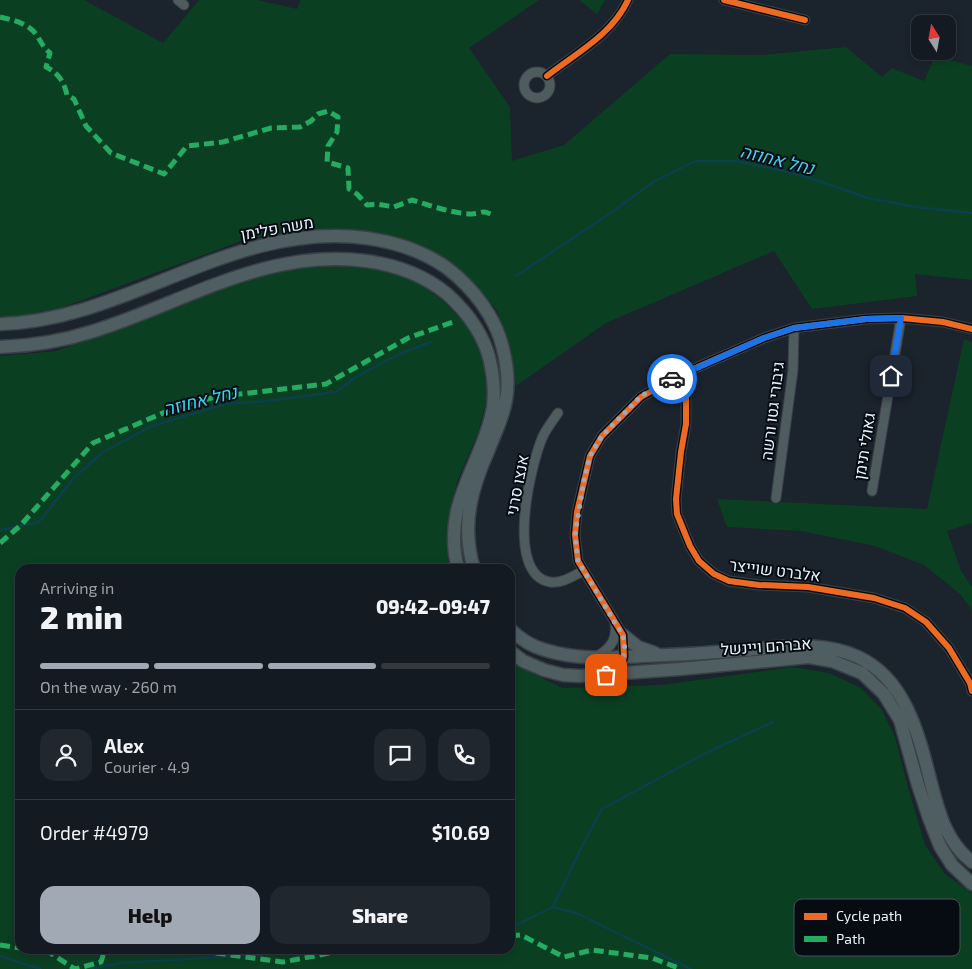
<!DOCTYPE html>
<html lang="en">
<head>
<meta charset="utf-8">
<style>
	body { margin:0; font-family:"Exo 2",Heebo,sans-serif; background:#21272e; color:#f1f3f6; height:100vh; display:flex; flex-direction:column; font-size:19px; white-space:nowrap }
	* { box-sizing:border-box; margin:0 }
	p { font-size:16px; color:#9da1a5 }
	.icon { flex:none; width:28px; height:28px; fill:none; stroke:currentColor; stroke-width:2; stroke-linecap:round; stroke-linejoin:round }
	.map { position:relative; flex:1; overflow:hidden }
	.panel { position:absolute; left:15px; top:564px; width:500px; height:390px; display:flex; flex-direction:column; background:#141a21; border-radius:15px; box-shadow:0 2px 8px #0003,0 0 0 1px #33383f }
	.panel>* { flex:none }
	.needle { width:32px; rotate:349deg }
	.controls { position:absolute; left:911px; top:15px; display:grid; gap:10px }
	.controls a { display:grid; place-items:center; width:45px; height:45px; border-radius:10px; background:#141a21; box-shadow:0 2px 8px #0003,0 0 0 1px #33383f; font-size:25px }
	.pin { position:absolute; display:grid; place-items:center; width:42px; height:42px; color:#fff; margin:-21px; border-radius:10px; box-shadow:0 2px 8px #0006 }
	.courier { position:absolute; display:grid; place-items:center; width:50px; height:50px; margin:-25px; border:4px solid #1a73e8; border-radius:50%; background:#fff; color:#222; box-shadow:0 1px 6px #0007 }
	.summary em { font-style:normal; font-weight:800 }
	.summary div { display:flex; flex-direction:column-reverse }
	.summary { display:flex; align-items:center; justify-content:space-between; height:85px; padding:0 25px }
	h1 { font-size:32px; font-weight:800; line-height:38px }
	.bar { display:grid; grid-template-columns:repeat(4,1fr); gap:8px 5px; align-content:center; height:60px; padding:0 25px }
	.bar i { height:6px; border-radius:4px; background:#33383f }
	.bar .on { background:#a1aab4 }
	.bar p { grid-column:span 4 }
	.line { display:flex; align-items:center; gap:12px; padding:0 25px; border-top:1px solid #33383f }
	.line div { flex:1 }
	.round { display:grid; place-items:center; flex:none; width:52px; height:52px; border-radius:15px; background:#21272e }
	.button { display:flex; gap:10px; margin-top:auto; padding:10px 25px }
	.button a { flex:1; height:58px; border-radius:15px; background:#a1aab4; color:#111; font-size:20px; font-weight:800; line-height:58px; text-align:center }
	.button a+a { background:#21272e; color:#f1f3f6 }
	.map>svg:first-child { display:block }
	.green { fill:#0b3f22 }
	.lines { fill:none; stroke-linecap:round; stroke-linejoin:round }
	.stream { stroke:#09404b; stroke-width:2.5 }
	.street-casing { stroke:#3a4048; stroke-width:11 }
	.secondary-casing { stroke:#3a4048; stroke-width:15 }
	.street { stroke:#4f5c5d; stroke-width:9 }
	.secondary { stroke:#4f5e61; stroke-width:12 }
	.quiet { stroke:#26ab63; stroke-width:5; stroke-dasharray:10 5; stroke-linecap:butt }
	.cycleway-casing { stroke:#060c12; stroke-width:9 }
	.cycleway { stroke:#ed6a23; stroke-width:6 }
	.done { stroke:#a1aab4; stroke-width:5; stroke-dasharray:0 9 }
	.route { stroke:#1a73e8; stroke-width:6 }
	.labels { text-anchor:middle; stroke-width:4; stroke-linejoin:round; paint-order:stroke }
	.street-label { font-size:16px; fill:#e9f3fd; stroke:#060c12 }
	.water-label { font-size:18px; font-style:italic; fill:#3bd3f0; stroke:#060c12 }
	.key { fill:#060c12; stroke:#4a5158; stroke-width:1 }
	.key-label { font-size:14px; fill:#e9f3fd }
</style>
</head>
<body>
<div class="map">
<svg width="972" height="969" viewBox="0 0 972 969">
	<rect width="100%" height="100%" fill="#1b232c"/>
	<path class="green" d="M0,0H84L163,43L199,0H257L297,9L301,0H539L469,48L510,107L512,161L564,145L670,54L761,55L846,47L882,77L892,68L924,81L935,56L972,66V280L915,274L917,296L812,309L774,251L606,323L516,386L511,349L496,309L456,267L418,245L378,232L324,229L249,238L61,308L13,317L0,316Z
		M579,0H605L597,14Z
		M331,265L380,270L416,281L442,300L467,325L485,361L488,395L478,433L457,482L448,527V560L450,569H20V949H510V660L514,664L562,688L662,685L792,667L829,673L861,688L882,710L895,737L908,787L925,845L945,874L972,893V969H0V356L56,351L124,327L184,302L274,271Z
		M964,339L972,342V523L947,531L961,571L972,587V610L961,595L924,565L875,546L801,531L727,527L717,499L927,509Z"/>
	<g class="lines">
		<path class="stream" d="M516,276L609,214L655,181L696,161H736L767,167L807,177L868,198L916,207L972,213
			M0,530L39,522L74,478L103,452L152,426L225,404L267,401L336,392L356,377L397,355L431,342
			M553,907L582,846L602,809L706,753L773,722
			M510,928L553,907L576,913L691,969
			M0,956L40,969
			M91,969L120,963L325,951L343,949"/>
		<g class="street-casing">
			<path id="street" d="M178,0L184,5
				M724,0L805,20
				M524 85a13 13 0 1 1 26 0a13 13 0 1 1-26 0Z
				M547,76C576,53 612,35 628,0
				M682,374L686,393V424L681,452L676,499L677,514L690,546L699,561L714,574L729,581L759,585L808,587L874,598L905,608L926,622L949,648L970,683L972,691
				M558,413C553,420 547,428 543,436C531,463 504,574 550,582C561,584 573,576 583,571
				M872,491L901,318
				M776,498L793,370L794,328
				M596,657C611,648 617,640 615,623
				M610,674L622,663L624,657L623,635L578,561L575,535L577,512L590,456L602,436L641,397L682,374L764,338L794,328L866,319L901,318L943,322L972,329"/>
		</g>
		<g class="secondary-casing">
			<path id="secondary" d="M0,324C130,320 231,221 366,238C395,242 423,251 447,268C473,288 496,317 503,349C507,365 509,384 506,400C503,418 495,433 489,449C471,489 461,526 474,569
				M0,347C32,346 63,341 94,331C186,302 266,248 366,261C396,265 424,275 447,294C467,312 484,335 490,361C493,375 495,392 493,407C482,466 441,503 458,569
				M510,629C520,639 531,646 545,650C577,660 611,658 643,656C677,655 711,653 745,650C783,647 822,640 858,657C906,679 919,736 931,783C939,813 946,842 972,862
				M623,635L638,647L655,653
				M510,651L523,661L544,670L563,675L580,676L680,669L809,657L832,661L862,673L884,694L900,720L918,785L929,818L940,846L952,865L972,884"/>
		</g>
		<use href="#street" class="street"/>
		<use href="#secondary" class="secondary"/>
		<path class="quiet" d="M0,17C13,20 27,23 36,34C41,42 43,47 50,53L46,67C59,73 64,82 67,95L74,99L86,126L111,153L164,174L187,146L223,142L271,128L300,127L311,121L318,114L328,111L338,117L337,132L328,146L327,162L348,168L349,189L357,194L367,205L377,204L394,207L412,200C429,205 454,214 472,214C486,213 480,209 495,216
			M0,543L21,525L93,443L170,410L215,397L326,384L408,338L456,321
			M510,936L521,935L564,957L592,950L652,958L681,969
			M0,945L20,948
			M30,949L47,951L75,969L101,962L105,949
			M186,949L283,962L351,949"/>
		<g class="cycleway-casing">
			<path id="cycleway" d="M724,0L805,20
				M547,76C576,53 612,35 628,0
				M682,374L686,393V424L681,452L676,499L677,514L690,546L699,561L714,574L729,581L759,585L808,587L874,598L905,608L926,622L949,648L970,683L972,691
				M606,675L618,668L622,663L624,657L623,635L578,561L575,535L577,512L590,456L602,436L641,397L682,374L764,338L794,328L866,319L901,318L943,322L972,329"/>
		</g>
		<use href="#cycleway" class="cycleway"/>
	</g>
	<g class="lines">
		<path class="done" d="M606,675C628,664 630,641 615,623L578,561L575,535L584,480L590,456L602,436L641,396L672,379"/>
		<path class="route" d="M672,379L764,338L794,328L866,319L901,318L891,376"/>
	</g>
	<g class="labels">
		<g class="street-label">
			<text transform="translate(277 228) rotate(-10)" y="6">משה פלימן</text>
			<text transform="translate(772 411) rotate(-83)" y="6">גיבורי גטו ורשה</text>
			<text transform="translate(864 446) rotate(-81)" y="6">גאולי תימן</text>
			<text transform="translate(517 485) rotate(-79)" y="6">אנצו סרני</text>
			<text transform="translate(775 570) rotate(7)" y="6">אלברט שוייצר</text>
			<text transform="translate(766 646) rotate(-4)" y="6">אברהם ויינשל</text>
		</g>
		<g class="water-label">
			<text transform="translate(777 160) rotate(14)" y="6">נחל אחוזה</text>
			<text transform="translate(200 401) rotate(-14)" y="6">נחל אחוזה</text>
		</g>
	</g>
	<rect x="794" y="899" width="166" height="57" rx="8" class="key"/>
	<rect x="804" y="913" width="23" height="7" fill="#ed6a23"/>
	<rect x="804" y="936" width="23" height="6" fill="#26ab63"/>
	<g class="key-label">
		<text x="836" y="921">Cycle path</text>
		<text x="836" y="944">Path</text>
	</g>
</svg>
<div class="controls">
<a><svg class="needle" viewBox="-14 -14 28 28"><path d="M0-13l5 13h-10z" fill="#e53935"/><path d="M0 13l5-13h-10z" fill="#9da1a5"/></svg></a>
</div>
<div class="pin" style="left:606px;top:675px;background:#ea580c"><svg class="icon" aria-label="bag" viewBox="0 0 24 24"><path d="M5 8h14l-1 12H6zM9 8a3 3 0 0 1 6 0"/></svg></div>
<div class="pin" style="left:891px;top:376px;background:#1f2937"><svg class="icon" aria-label="home" viewBox="0 0 24 24"><path d="M3 11l9-7 9 7M6 9v11h12V9"/></svg></div>
<div class="courier" style="left:672px;top:379px"><svg class="icon" aria-label="car" viewBox="0 0 24 24"><path d="M5 17H2v-5l4-1 3-4h7l3 4 3 1v5h-3M9 17h6M6 11h13"/><circle cx="7" cy="17" r="2"/><circle cx="17" cy="17" r="2"/></svg></div>
<section class="panel">
<div class="summary"><div><h1>2 min</h1><p>Arriving in</p></div><em>09:42–09:47</em></div>
<div class="bar"><i class="on"></i><i class="on"></i><i class="on"></i><i></i><p>On the way · 260 m</p></div>
<div class="line" style="height:90px"><a class="round"><svg class="icon" aria-label="person" viewBox="0 0 24 24"><circle cx="12" cy="8" r="4"/><path d="M4 21q1-7 8-7t8 7"/></svg></a><div><b>Alex</b><p>Courier · 4.9</p></div><a class="round"><svg class="icon" aria-label="chat" viewBox="0 0 24 24"><path d="M4 5h16v11H9l-5 4z"/></svg></a><a class="round"><svg class="icon" aria-label="phone" viewBox="0 0 24 24"><path d="M5 4h4l2 5-3 2q2 4 5 5l2-3 5 2v4C11 20 4 13 5 4z"/></svg></a></div>
<div class="line" style="height:65px"><div>Order #4979</div><b>$10.69</b></div>
<div class="button"><a>Help</a><a>Share</a></div>
</section>
</div>
</body>
</html>
